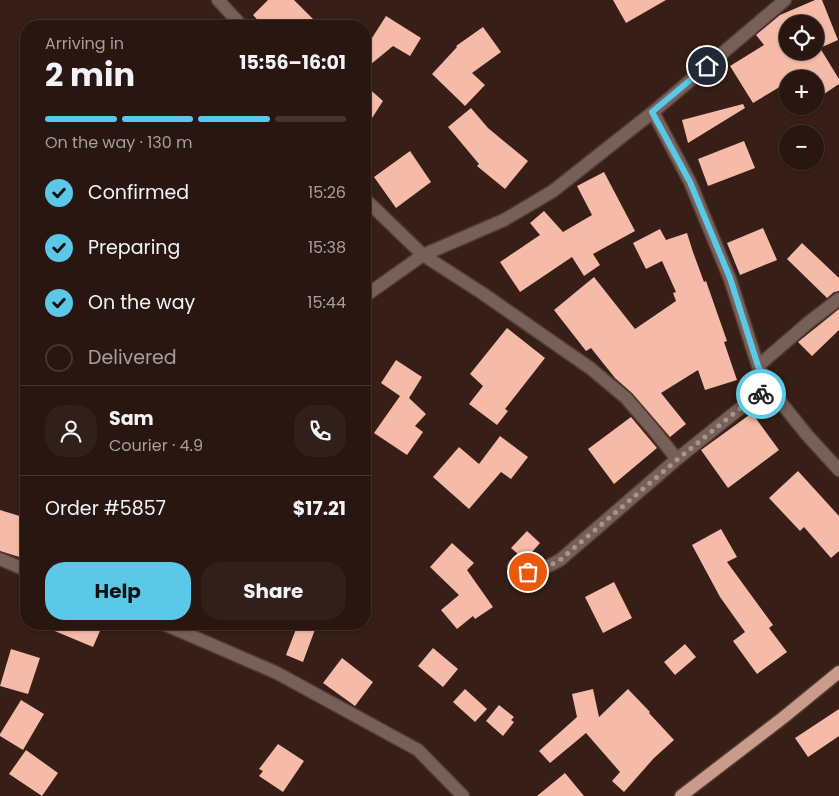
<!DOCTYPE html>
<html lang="en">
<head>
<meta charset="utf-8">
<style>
	body { margin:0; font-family:Poppins,sans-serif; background:#311f19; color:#f1f3f6; height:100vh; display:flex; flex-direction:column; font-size:19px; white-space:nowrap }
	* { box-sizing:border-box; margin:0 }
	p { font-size:16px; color:#a59f9f }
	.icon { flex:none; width:28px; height:28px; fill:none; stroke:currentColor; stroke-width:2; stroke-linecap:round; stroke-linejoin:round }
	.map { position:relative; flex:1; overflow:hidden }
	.sheet { position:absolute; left:20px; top:20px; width:351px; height:610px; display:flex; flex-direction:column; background:#291610; border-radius:20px; box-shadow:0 1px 4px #0004,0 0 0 1px #453530 }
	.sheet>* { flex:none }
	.tools { position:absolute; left:779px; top:15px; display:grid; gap:10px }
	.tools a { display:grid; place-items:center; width:45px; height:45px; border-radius:50%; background:#291610; box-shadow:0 1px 4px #0004,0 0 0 1px #453530; font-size:25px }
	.pin { position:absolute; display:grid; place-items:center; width:42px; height:42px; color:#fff; margin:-21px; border:2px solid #fff; border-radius:50%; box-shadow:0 1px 5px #0007 }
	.courier { position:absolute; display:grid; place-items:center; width:50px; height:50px; margin:-25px; border:4px solid #5ac8e6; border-radius:50%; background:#fff; color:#222; box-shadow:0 1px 6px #0007 }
	.overview em { font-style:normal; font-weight:700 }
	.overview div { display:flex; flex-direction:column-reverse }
	.overview { display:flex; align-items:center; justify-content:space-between; height:85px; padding:0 25px }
	h1 { font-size:32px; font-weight:700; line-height:38px }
	.bar { display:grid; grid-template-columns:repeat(4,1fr); gap:8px 5px; align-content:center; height:60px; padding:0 25px }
	.bar i { height:6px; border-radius:4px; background:#453530 }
	.bar .current { background:#5ac8e6 }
	.bar p { grid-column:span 4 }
	.line { display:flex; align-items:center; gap:12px; padding:0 25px; border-top:1px solid #453530 }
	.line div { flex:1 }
	.round { display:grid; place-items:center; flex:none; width:52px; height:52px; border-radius:20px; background:#311f19 }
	ol { padding:0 25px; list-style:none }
	li { display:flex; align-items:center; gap:15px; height:55px }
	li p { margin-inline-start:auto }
	li .icon { padding:5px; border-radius:50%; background:#5ac8e6; color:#111; stroke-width:4 }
	li:last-child { color:#a59f9f }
	li i { width:28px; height:28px; border:2px solid #453530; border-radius:50% }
	.button { display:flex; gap:10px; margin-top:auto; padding:10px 25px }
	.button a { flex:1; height:58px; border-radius:20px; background:#5ac8e6; color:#111; font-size:20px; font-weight:700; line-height:58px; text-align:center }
	.button a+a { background:#311f19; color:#f1f3f6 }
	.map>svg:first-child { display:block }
	.building { fill:#f5bba8; fill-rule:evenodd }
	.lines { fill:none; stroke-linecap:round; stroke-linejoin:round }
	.minor-casing { stroke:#533b33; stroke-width:15 }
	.major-casing { stroke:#533b33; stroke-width:15 }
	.minor { stroke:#776058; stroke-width:12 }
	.major { stroke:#ca9a8a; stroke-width:12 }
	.done { stroke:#a8948e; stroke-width:5; stroke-dasharray:0 9 }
	.route { stroke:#5ac8e6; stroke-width:6 }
</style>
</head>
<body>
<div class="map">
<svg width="839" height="796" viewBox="0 0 839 796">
	<rect width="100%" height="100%" fill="#371e16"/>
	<path class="building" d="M268,0H294L320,26H263L253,15Z
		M613,0H666L626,23Z
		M815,0H822L838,40L820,48L839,79V84L821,96L815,85V79H811L806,70L792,79H788V82L753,103L730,66L764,45L756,35L780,15ZM788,24H815V51H788Z
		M386,16L421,38L410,56L393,46L365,69V49Z
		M483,27L501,52L472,73L485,85L465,106L432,74L457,47L456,46Z
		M365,85L383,101L365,129Z
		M743,104L745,108L688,143L682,120Z
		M471,108L488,128L528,161L505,189L477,166L479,164L448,127Z
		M744,141L755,168L708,186L698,159Z
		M410,151L431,182L396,208L374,177Z
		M604,172L635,231L593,254L600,265L584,276L572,257L520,292L500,262L540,235L530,223L544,211L563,232L592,215L577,186Z
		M763,228L777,260L740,275L727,243Z
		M660,229L666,240L687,233L693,252L704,282L706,281L727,341L724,342L737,380L705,390L698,370L661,393L686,424L670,437L632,393L615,378L591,348L586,351L554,310L594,277L635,329L676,301L673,293L676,292L662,261L646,269L633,243Z
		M802,243L839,278V291L834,292L827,298L787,259Z
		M839,309V330L812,356L798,342Z
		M507,328L545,358L505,409L508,411L497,425L469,404L483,386L470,374Z
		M396,360L422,377L409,398L426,414L415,426L423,432L407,455L374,433L400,396L381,383Z
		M752,413L779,450L728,488L701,450Z
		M631,417L657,448L614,484L588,449Z
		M500,436L528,457L511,479L501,472L469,509L433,477L459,447L479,464Z
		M798,471L839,516V551L831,558L804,527L800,531L769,498Z
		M0,510L26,518V559L0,551Z
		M721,529L737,557L727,562L773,625L769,628L787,652L757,674L733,641L745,632L720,597L692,545Z
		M527,531L540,543L525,560L511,548Z
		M452,543L474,563L467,570L493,607L475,619L473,616L457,629L441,610L459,595L430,567Z
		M614,582L632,618L603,633L585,597Z
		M38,624H103L93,647Z
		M298,624H317L303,662L286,655Z
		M685,644L696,657L675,675L664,662Z
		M433,648L458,669L443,687L418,666Z
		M11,649L40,658L28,694L0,686Z
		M342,658L373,682L355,706L323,683Z
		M465,689L487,709L475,722L453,702Z
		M593,689L599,717L628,689L650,712L649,713L674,740L654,758L624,792L612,781L620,772L586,733L550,763L539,751L577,717L572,694Z
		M21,700L44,714L23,750L0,736V734Z
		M499,705L514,717L511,720L514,722L503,736L486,721Z
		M839,709V736L808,757L795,738Z
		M278,744L304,761L283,792L259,776L263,771L259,769Z
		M26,750L58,773L42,796L9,774Z
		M565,773L584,796H537Z"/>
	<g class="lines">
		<g class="minor-casing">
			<path id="minor" d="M218,0L242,26
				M653,112L690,182L730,279L758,366L770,389L807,435L839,470
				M365,199L423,255L482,293L590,368L626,398L652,428L677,459
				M365,296L423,255L504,220L553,191L653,112L785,0
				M758,366L809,322L839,299
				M0,559L26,570
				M514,566L528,572H537L560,560L677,459L738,410L770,389
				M164,624L277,673L418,750L463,796"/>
		</g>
		<g class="major-casing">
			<path id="major" d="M681,796L784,717L839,672"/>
		</g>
		<use href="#minor" class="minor"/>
		<use href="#major" class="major"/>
	</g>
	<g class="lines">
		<path class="done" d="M528,572H537L560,560L678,459L738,410L761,394"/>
		<path class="route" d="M707,66L652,112L690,182L730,278L758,366L770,389L761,394"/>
	</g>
</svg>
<div class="tools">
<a><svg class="icon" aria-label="locate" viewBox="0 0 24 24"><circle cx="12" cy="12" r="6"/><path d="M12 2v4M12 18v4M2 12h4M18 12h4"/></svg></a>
<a>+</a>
<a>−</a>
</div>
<div class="pin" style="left:528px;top:572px;background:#ea580c"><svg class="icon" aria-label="bag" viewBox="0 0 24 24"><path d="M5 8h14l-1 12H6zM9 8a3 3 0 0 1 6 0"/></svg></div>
<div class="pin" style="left:707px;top:66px;background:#1f2937"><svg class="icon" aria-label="home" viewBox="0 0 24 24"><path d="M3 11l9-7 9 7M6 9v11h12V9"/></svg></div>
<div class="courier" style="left:761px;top:394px"><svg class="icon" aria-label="bike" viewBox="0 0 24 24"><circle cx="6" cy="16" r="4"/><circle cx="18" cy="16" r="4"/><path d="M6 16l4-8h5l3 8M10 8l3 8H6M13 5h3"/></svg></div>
<section class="sheet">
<div class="overview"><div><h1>2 min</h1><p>Arriving in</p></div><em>15:56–16:01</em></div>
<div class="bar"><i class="current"></i><i class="current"></i><i class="current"></i><i></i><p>On the way · 130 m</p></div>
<ol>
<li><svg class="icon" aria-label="check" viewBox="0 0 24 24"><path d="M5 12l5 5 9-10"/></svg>Confirmed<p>15:26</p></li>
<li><svg class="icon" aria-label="check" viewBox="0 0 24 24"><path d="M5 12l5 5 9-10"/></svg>Preparing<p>15:38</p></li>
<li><svg class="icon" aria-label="check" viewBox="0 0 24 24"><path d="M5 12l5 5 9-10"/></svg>On the way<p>15:44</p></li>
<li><i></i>Delivered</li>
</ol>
<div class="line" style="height:90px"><a class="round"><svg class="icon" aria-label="person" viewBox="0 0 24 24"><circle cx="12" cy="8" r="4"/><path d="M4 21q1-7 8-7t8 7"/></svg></a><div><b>Sam</b><p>Courier · 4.9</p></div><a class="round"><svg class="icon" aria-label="phone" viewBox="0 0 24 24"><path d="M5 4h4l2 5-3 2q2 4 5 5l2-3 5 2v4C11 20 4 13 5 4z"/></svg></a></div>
<div class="line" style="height:65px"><div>Order #5857</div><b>$17.21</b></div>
<div class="button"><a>Help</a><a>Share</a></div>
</section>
</div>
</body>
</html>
